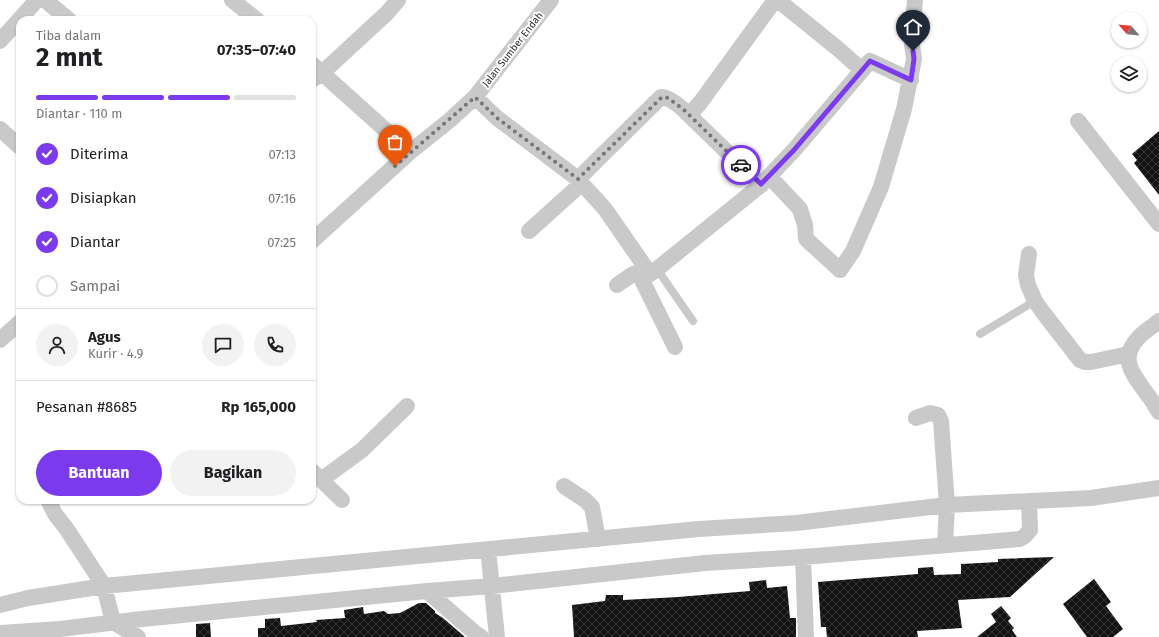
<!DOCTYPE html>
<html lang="id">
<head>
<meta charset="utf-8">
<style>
	body { margin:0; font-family:"Fira Sans",sans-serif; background:#f2f2f2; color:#202124; height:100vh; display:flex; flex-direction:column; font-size:15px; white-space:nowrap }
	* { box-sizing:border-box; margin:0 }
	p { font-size:13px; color:#757577 }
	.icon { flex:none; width:22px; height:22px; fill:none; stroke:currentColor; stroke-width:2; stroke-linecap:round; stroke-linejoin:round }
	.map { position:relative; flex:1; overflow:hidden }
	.drawer { position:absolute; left:16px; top:16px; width:300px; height:488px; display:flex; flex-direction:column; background:#fff; border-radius:12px; box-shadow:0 1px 3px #0004 }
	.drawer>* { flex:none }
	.needle { width:26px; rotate:297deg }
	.controls { position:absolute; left:1111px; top:12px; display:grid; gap:8px }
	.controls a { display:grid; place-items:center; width:36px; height:36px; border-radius:50%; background:#fff; box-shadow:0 1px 3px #0004; font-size:20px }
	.pin { position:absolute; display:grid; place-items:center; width:34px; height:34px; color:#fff; margin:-41px -17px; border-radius:50% 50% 50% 0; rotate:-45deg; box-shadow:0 0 4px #0007 }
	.pin .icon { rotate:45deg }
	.courier { position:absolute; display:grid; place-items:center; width:40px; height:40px; margin:-20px; border:3px solid #7c3aed; border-radius:50%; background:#fff; color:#222; box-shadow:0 1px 5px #0007 }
	.headline em { font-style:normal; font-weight:700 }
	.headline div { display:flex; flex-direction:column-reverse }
	.headline { display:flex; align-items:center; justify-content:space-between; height:68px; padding:0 20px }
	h1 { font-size:26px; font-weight:700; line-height:30px }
	.bar { display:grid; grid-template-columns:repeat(4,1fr); gap:6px 4px; align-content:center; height:48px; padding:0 20px }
	.bar i { height:5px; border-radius:3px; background:#e0e0e0 }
	.bar .on { background:#7c3aed }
	.bar p { grid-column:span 4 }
	.line { display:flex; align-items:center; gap:10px; padding:0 20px; border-top:1px solid #e0e0e0 }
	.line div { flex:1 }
	.round { display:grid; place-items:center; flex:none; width:42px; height:42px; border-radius:21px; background:#f2f2f2 }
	ol { padding:0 20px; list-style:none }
	li { display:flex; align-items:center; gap:12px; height:44px }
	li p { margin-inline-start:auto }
	li .icon { padding:4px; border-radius:50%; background:#7c3aed; color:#fff; stroke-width:4 }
	li:last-child { color:#757577 }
	li i { width:22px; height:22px; border:2px solid #e0e0e0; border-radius:50% }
	.button { display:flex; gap:8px; margin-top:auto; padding:8px 20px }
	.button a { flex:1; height:46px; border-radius:24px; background:#7c3aed; color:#fff; font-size:16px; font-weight:700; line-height:46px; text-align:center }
	.button a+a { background:#f2f2f2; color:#202124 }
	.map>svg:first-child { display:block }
	.building { fill:url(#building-cross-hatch) }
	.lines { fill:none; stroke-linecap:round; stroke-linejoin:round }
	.service { stroke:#c9c9c9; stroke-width:8 }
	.minor { stroke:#c9c9c9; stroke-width:16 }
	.done { stroke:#767676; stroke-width:4; stroke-dasharray:0 7.2 }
	.route { stroke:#7c3aed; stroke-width:5 }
	.labels { text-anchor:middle; stroke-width:4; stroke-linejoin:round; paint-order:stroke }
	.street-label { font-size:10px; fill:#2c2c2c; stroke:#fff }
</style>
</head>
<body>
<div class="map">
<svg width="1159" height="637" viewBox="0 0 1159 637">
	<defs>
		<pattern id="building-cross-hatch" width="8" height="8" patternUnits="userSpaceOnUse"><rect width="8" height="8" fill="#131313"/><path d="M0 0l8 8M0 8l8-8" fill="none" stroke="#363636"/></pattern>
	</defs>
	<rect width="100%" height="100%" fill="#fff"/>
	<path class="building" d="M1159,131V195L1134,163L1137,160L1132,154Z
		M1054,557L1010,597L958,600L962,628L917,631L918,637H827L826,627H821L818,582L854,579L918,574V568L933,567L934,575L961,574V564L998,562V559Z
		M1094,579L1111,602L1106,606L1123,629L1113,637H1087L1063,604Z
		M766,580L767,588L787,586L790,618H796V637H574L572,605L605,601L606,595H623V600L678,597L750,591L749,582Z
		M419,603H426L435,611V613L443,618L465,637H258V628H265V619L280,618L281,626L317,622L316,620L345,618L344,610L363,607L364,614L384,611L388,614L400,613Z
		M1001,606L1011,618L1008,621L1014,628L1012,630L1017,637H977L996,622L991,614Z
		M210,623L211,637H196V624Z"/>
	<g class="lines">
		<path class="service" d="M657,269L693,321
			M980,334L1035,301"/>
		<path class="minor" d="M45,0L69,20
			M232,0L257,20
			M0,41L37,0
			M312,64L410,152
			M312,80L322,73L387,13L398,0
			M475,97L497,118L578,179L581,184L586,188L605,209L650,274L641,278L675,347
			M689,115L761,185
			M1078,121L1159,224
			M0,129L20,147
			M769,176L800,209L805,225L806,239L840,270L853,251L881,187L904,109L914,59C914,54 912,49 912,43C911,29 914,14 915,0
			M578,179L661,97C670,97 683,109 689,115L700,103L775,0L779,1L837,48L862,70
			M529,231L581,184
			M312,241L410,152L450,120L475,97L551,0
			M1029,254L1026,275L1028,285L1035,301L1042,311L1080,360L1085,362H1091L1129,354
			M650,274L657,269L761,185L794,150L870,61L911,80
			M617,285L633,274L636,273L641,278
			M1159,321C1153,326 1145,331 1139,337C1118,359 1133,374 1147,394C1152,400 1155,406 1159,412
			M0,340L20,322
			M916,418L930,413L938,415L941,421L947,505L945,545
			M312,471L342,500
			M321,480L362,450L407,406
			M564,486L585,500L592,507L598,539
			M48,500L55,514L66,528L104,586L113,622
			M488,549L497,637
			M803,557L806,637
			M427,591L474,632L481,637
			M0,605L28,598L104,586L699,529L796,523L947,505L1091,498L1159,488
			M113,622L138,637
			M0,633L60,629L142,619L427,591L492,586L705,563L803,557L1020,539L1025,536L1030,530L1029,501"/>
	</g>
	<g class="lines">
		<path class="done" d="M395,166L475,97L497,118L578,179L662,97L668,98L683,109L741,165"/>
		<path class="route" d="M741,165L761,184L794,150L870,61L911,80L914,59L913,51"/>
	</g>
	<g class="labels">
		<g class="street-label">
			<text transform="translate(512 49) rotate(-52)" y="4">Jalan Sumber Endah</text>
		</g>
	</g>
</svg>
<div class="controls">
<a><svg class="needle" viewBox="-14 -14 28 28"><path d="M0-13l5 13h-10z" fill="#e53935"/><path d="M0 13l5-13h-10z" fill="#757577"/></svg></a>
<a><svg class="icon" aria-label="layers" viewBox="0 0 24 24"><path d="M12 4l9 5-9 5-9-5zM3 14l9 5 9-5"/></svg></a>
</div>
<div class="pin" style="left:395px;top:166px;background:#ea580c"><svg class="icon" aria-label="bag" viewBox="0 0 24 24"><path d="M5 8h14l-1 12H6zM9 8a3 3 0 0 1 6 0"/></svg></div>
<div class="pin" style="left:913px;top:51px;background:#1f2937"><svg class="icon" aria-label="home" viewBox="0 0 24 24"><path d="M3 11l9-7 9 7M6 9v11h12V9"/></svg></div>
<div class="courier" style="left:741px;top:165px"><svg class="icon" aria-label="car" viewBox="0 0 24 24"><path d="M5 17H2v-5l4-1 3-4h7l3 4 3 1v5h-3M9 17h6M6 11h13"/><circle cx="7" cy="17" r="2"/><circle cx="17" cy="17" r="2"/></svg></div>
<section class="drawer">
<div class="headline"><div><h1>2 mnt</h1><p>Tiba dalam</p></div><em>07:35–07:40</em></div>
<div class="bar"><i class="on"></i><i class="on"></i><i class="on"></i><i></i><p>Diantar · 110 m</p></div>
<ol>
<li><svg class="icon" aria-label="check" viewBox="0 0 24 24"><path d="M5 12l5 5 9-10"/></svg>Diterima<p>07:13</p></li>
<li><svg class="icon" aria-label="check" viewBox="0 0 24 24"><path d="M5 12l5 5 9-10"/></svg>Disiapkan<p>07:16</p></li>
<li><svg class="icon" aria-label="check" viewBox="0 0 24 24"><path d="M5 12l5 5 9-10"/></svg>Diantar<p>07:25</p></li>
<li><i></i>Sampai</li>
</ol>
<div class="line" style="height:72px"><a class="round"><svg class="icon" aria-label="person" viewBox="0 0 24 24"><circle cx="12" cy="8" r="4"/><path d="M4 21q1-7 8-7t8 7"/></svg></a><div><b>Agus</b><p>Kurir · 4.9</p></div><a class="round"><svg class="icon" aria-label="chat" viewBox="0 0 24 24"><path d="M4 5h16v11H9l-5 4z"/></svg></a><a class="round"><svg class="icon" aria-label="phone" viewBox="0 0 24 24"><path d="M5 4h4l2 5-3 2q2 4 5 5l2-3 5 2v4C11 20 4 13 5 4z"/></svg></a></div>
<div class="line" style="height:52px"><div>Pesanan #8685</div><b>Rp 165,000</b></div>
<div class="button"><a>Bantuan</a><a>Bagikan</a></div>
</section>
</div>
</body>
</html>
